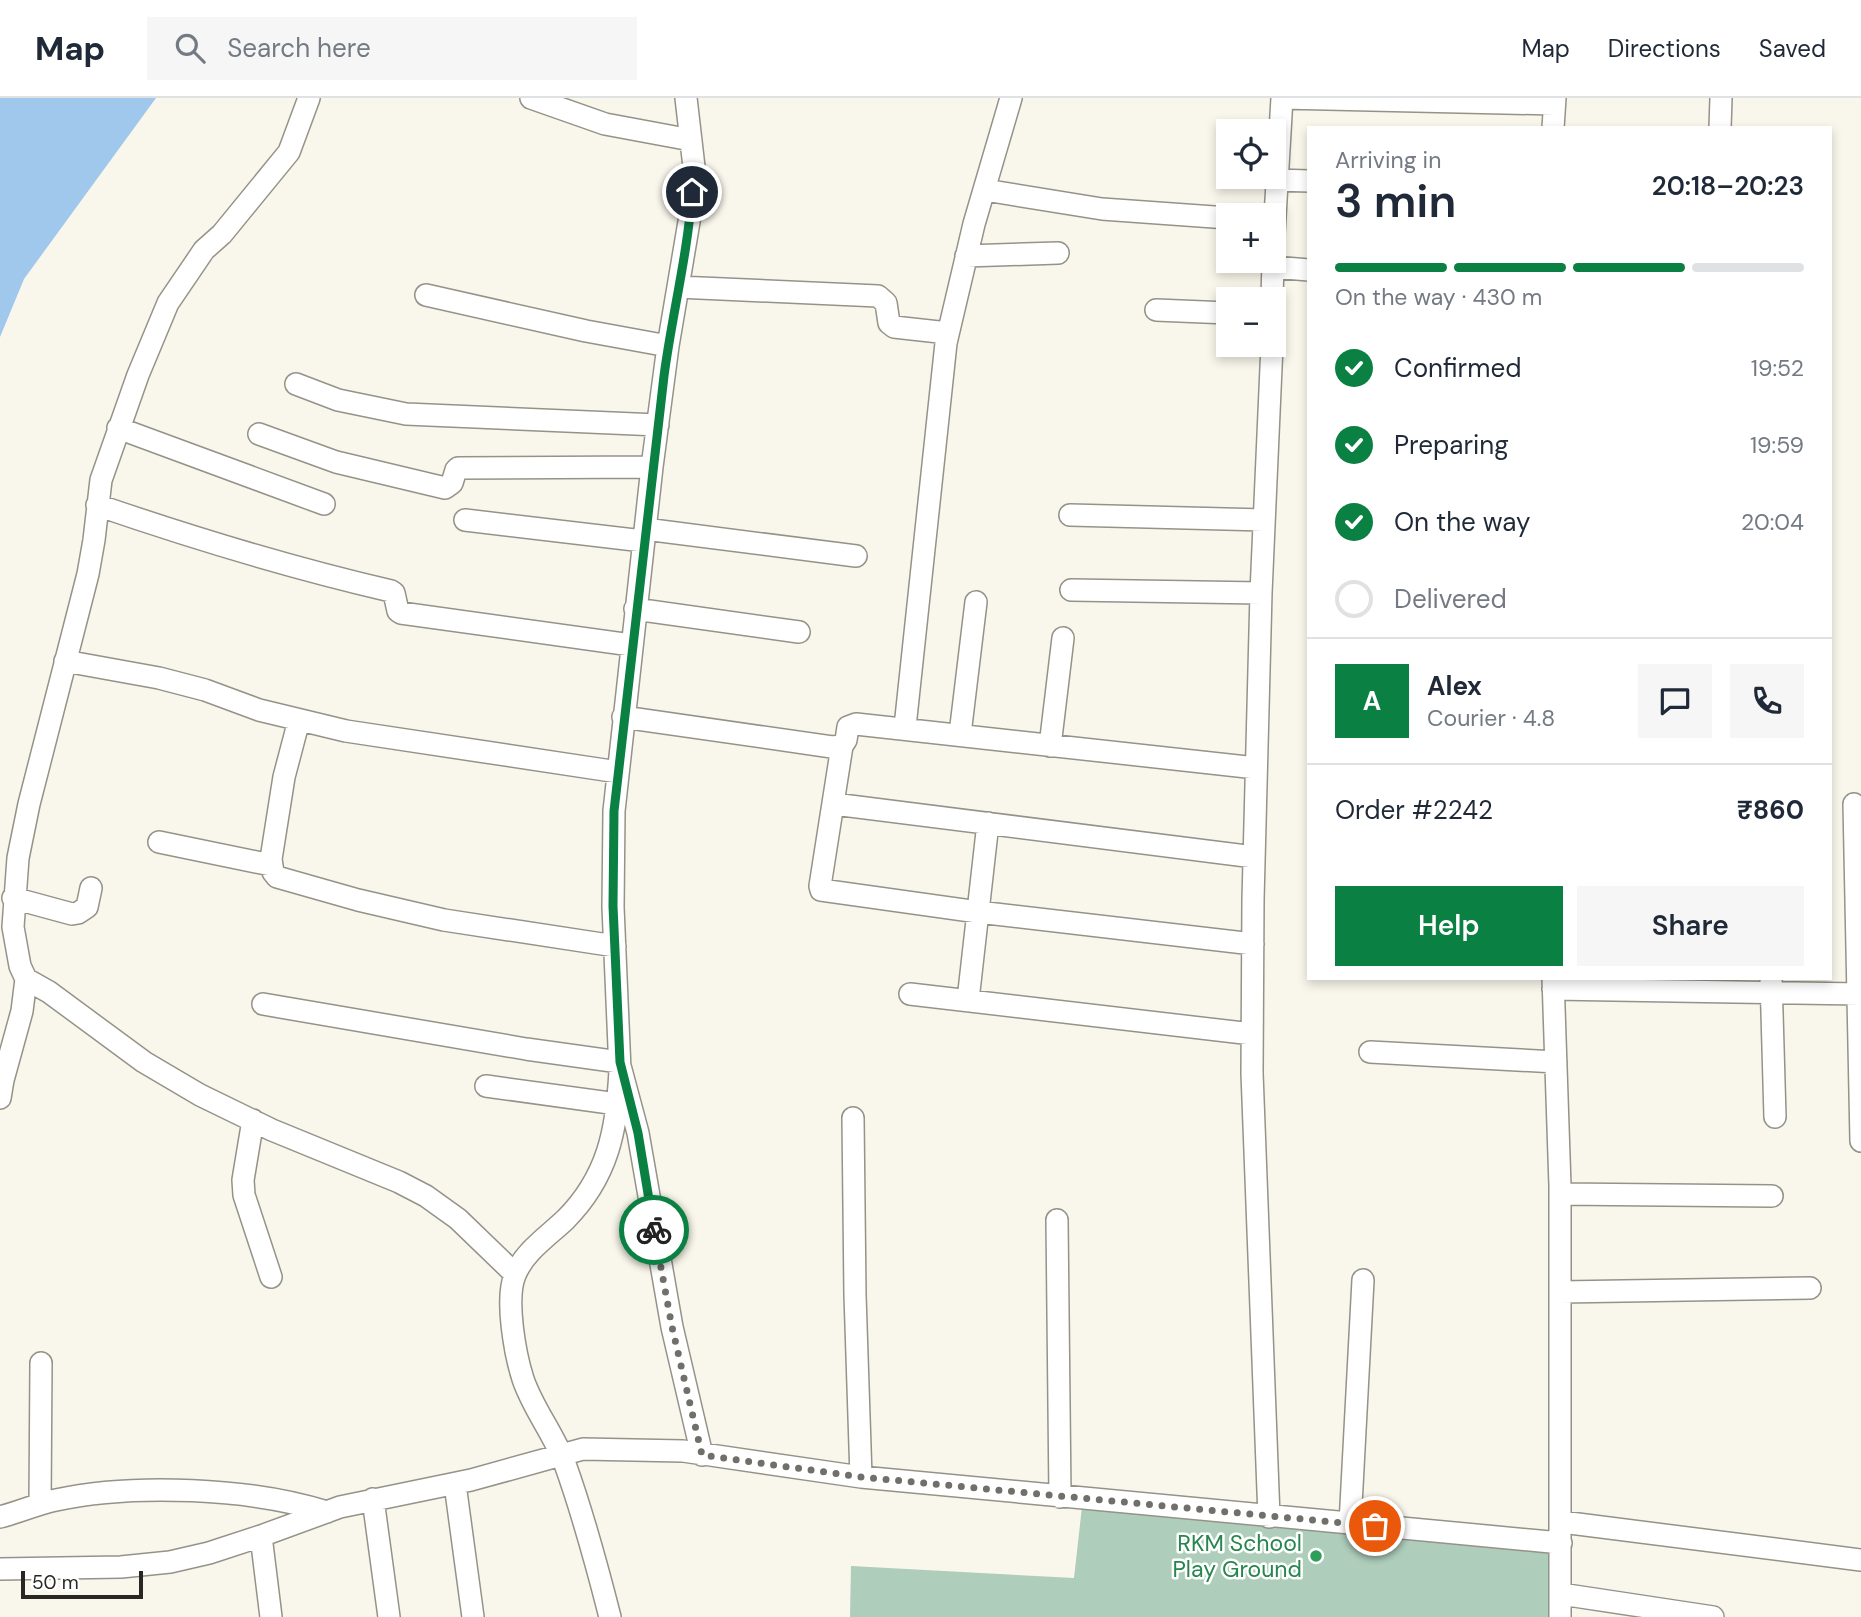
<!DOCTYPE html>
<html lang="en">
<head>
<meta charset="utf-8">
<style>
	body { margin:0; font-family:"DM Sans",sans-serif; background:#f6f6f7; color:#1f2937; height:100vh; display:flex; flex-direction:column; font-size:26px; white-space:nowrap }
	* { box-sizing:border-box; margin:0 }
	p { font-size:23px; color:#747a83 }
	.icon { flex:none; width:38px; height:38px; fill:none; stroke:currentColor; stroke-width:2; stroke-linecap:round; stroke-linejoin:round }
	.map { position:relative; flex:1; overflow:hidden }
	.details { position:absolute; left:1307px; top:28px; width:525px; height:854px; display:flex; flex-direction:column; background:#fff; border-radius:0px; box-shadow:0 4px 10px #0003 }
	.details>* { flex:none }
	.buttons { position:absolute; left:1216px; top:21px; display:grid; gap:14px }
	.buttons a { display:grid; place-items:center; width:70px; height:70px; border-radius:0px; background:#fff; box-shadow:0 4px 10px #0003; font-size:35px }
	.scale { position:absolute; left:21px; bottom:18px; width:122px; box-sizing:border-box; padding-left:7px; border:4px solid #282723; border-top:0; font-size:19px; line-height:24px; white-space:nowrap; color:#282723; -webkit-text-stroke:5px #fff; paint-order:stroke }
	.pin { position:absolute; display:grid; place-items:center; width:60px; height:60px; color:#fff; margin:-30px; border:4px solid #fff; border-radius:50%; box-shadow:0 2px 7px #0007 }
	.courier { position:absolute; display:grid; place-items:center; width:70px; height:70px; margin:-35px; border:5px solid #0b8043; border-radius:50%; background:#fff; color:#222; box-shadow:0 2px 9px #0007 }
	.head em { font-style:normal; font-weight:600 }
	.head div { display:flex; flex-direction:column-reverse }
	.head { display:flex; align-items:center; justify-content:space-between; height:119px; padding:0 28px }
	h1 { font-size:46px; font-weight:600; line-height:52px }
	.bar { display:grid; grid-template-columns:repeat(4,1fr); gap:10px 7px; align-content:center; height:84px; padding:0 28px }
	.bar i { height:9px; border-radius:5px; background:#e0e1e3 }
	.bar .active { background:#0b8043 }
	.bar p { grid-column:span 4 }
	.line { display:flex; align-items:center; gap:18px; padding:0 28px; border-top:2px solid #e0e1e3 }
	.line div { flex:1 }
	.round { display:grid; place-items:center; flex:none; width:74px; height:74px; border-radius:0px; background:#f6f6f7 }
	ol { padding:0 28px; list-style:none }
	li { display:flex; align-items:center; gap:21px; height:77px }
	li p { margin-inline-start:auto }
	li .icon { padding:7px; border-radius:50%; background:#0b8043; color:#fff; stroke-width:4 }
	li:last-child { color:#747a83 }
	li i { width:38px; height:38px; border:4px solid #e0e1e3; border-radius:50% }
	.cta { display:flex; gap:14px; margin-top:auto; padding:14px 28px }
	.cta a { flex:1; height:80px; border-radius:0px; background:#0b8043; color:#fff; font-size:28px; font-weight:600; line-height:80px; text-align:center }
	.cta a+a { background:#f6f6f7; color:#1f2937 }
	header { display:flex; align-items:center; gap:42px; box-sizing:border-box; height:98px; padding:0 35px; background:#fff; border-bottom:2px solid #e0e1e3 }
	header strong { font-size:33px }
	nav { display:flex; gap:38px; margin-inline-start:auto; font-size:24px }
	.search { width:490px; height:63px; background:#f6f6f7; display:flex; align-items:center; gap:18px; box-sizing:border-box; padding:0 24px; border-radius:0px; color:#747a83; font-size:26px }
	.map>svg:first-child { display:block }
	.green { fill:#aecdbb }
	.water { fill:#9fc8ec }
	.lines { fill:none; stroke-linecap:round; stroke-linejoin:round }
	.minor-casing { stroke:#959288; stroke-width:24 }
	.minor { stroke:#fff; stroke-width:21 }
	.done { stroke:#716f69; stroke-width:7; stroke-dasharray:0 12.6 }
	.route { stroke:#0b8043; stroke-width:9 }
	.leisure-dot { fill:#2e9e5b; stroke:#fff; stroke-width:2.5 }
	.labels { text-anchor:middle; stroke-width:5; stroke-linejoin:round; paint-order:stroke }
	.leisure-label { font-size:23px; fill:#27864d; stroke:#fff; text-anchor:end }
</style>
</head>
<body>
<header>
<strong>Map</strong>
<div class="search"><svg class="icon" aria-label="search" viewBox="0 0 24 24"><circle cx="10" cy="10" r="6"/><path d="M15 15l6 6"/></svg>Search here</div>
<nav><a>Map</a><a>Directions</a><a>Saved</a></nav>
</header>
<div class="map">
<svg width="1861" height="1519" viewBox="0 0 1861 1519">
	<rect width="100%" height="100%" fill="#f9f6eb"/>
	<path class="green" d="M1083,1400L1556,1448L1557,1519H850L851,1468L1074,1480Z"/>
	<path class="water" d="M0,0H156L24,181L0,239Z"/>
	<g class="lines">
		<g class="minor-casing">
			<path id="minor" d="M531,0L605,26L691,42
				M1282,0L1554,6
				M1553,30L1555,0
				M1720,30L1721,0
				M1276,82L1309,83
				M985,92L1102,111L1228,120
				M1274,136L1282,0
				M966,158L1058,155
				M1273,169L1309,172
				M678,189L878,198L886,205L889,225L894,229L948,235
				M426,197L586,233L668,248
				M1272,201L1273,163
				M1156,212L1228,215
				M296,286L338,302L406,316L658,327
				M118,330L324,406
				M259,336L336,364L445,390L452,385L456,372L458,370L652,369
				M97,407C193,440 292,470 391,493L394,495L398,513L401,515L631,547
				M1070,417L1264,422
				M465,422L643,443
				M645,431L856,458
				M1071,492L1261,495
				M635,511L799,534
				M65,563L159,580L205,592L259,612L346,633L618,674
				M623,619L832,649L842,648L846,642L848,629L856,626L1256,670
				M299,622L284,679L271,761L273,774L277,779L358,802L444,822L615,848
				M905,629L946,245L974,126L1011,0
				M960,636L976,504
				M842,648L820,788L821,792L978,814L1253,846
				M1050,648L1063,540
				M834,706L1254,759
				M1854,706L1861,1043
				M159,744L271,767
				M13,800L72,816L78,815L87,809L91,790
				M1553,880L1560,1088V1519
				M1771,880L1775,1019
				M26,881L49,894L144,964L200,997L272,1032L399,1084L426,1098L458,1121L515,1176
				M1553,891L1861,896
				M910,896L1252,936
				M968,902L988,725
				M263,906L526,951L619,964L638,1035L672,1229L702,1357
				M1370,954L1556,964
				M486,988L617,1006
				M0,1000L3,982L22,913L26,881L20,868L13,829L18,760L29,706L88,476L94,442L101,382L138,277L168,205L204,152L222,136L289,54L309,0
				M853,1020L855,1197L861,1379
				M253,1022L243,1082L244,1097L271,1179
				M1560,1096L1772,1098
				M1057,1122L1060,1399
				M1561,1194L1810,1190
				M455,1386L473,1519
				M373,1401L389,1519
				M40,1406L41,1265
				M0,1419C19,1414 37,1406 56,1402C134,1385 251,1390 327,1414
				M1269,1419L1252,975L1253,802L1261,495L1272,247
				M1562,1424L1861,1462
				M1350,1426L1363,1182
				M261,1438L271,1519
				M0,1471L121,1469L170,1464L209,1455L261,1438L340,1409L471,1382L583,1351L683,1353L861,1379L1561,1445
				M1561,1496L1713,1519
				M610,1519C597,1468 583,1416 565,1366C554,1336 533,1311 523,1281C515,1256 505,1201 515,1177C524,1154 548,1138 565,1122C608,1079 617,1032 620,972L613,809L614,713L652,369L668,248L690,118L694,69L686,0"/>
		</g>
		<use href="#minor" class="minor"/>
	</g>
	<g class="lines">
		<path class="done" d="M654,1132L672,1229L702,1357L861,1379L1375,1428"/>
		<path class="route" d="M654,1132L638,1035L620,964L613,808L614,713C630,568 646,423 664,278C672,217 688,155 692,94"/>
	</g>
	<circle class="leisure-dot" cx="1316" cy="1458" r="7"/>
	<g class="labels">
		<g class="leisure-label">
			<text x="1302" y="1453">RKM School<tspan x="1302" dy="26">Play Ground</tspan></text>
		</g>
	</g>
</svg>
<div class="buttons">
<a><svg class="icon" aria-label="locate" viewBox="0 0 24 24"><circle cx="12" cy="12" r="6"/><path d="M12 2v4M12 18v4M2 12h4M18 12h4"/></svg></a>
<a>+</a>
<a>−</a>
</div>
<div class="scale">50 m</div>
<div class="pin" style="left:1375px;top:1428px;background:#ea580c"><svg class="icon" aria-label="bag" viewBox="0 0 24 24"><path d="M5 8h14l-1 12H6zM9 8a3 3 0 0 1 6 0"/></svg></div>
<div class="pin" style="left:692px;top:94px;background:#1f2937"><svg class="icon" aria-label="home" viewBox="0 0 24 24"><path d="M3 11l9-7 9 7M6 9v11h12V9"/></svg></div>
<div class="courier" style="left:654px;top:1132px"><svg class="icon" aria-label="bike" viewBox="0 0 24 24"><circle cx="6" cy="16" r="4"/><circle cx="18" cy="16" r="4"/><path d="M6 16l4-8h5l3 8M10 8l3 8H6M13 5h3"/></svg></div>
<section class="details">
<div class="head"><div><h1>3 min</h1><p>Arriving in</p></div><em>20:18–20:23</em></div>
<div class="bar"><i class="active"></i><i class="active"></i><i class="active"></i><i></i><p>On the way · 430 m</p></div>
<ol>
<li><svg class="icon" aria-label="check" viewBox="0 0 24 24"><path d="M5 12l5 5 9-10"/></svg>Confirmed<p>19:52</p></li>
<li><svg class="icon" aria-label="check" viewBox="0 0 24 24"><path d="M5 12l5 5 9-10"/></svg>Preparing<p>19:59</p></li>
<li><svg class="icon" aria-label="check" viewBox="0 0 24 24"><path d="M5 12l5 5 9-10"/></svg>On the way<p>20:04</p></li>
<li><i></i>Delivered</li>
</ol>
<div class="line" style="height:126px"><b class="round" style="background:#0b8043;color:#fff">A</b><div><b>Alex</b><p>Courier · 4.8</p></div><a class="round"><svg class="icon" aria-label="chat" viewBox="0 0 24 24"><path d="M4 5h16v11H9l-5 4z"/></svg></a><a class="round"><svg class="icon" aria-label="phone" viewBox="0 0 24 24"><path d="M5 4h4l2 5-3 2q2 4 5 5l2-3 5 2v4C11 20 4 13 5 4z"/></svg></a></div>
<div class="line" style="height:91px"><div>Order #2242</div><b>₹860</b></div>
<div class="cta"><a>Help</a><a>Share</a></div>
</section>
</div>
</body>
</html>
